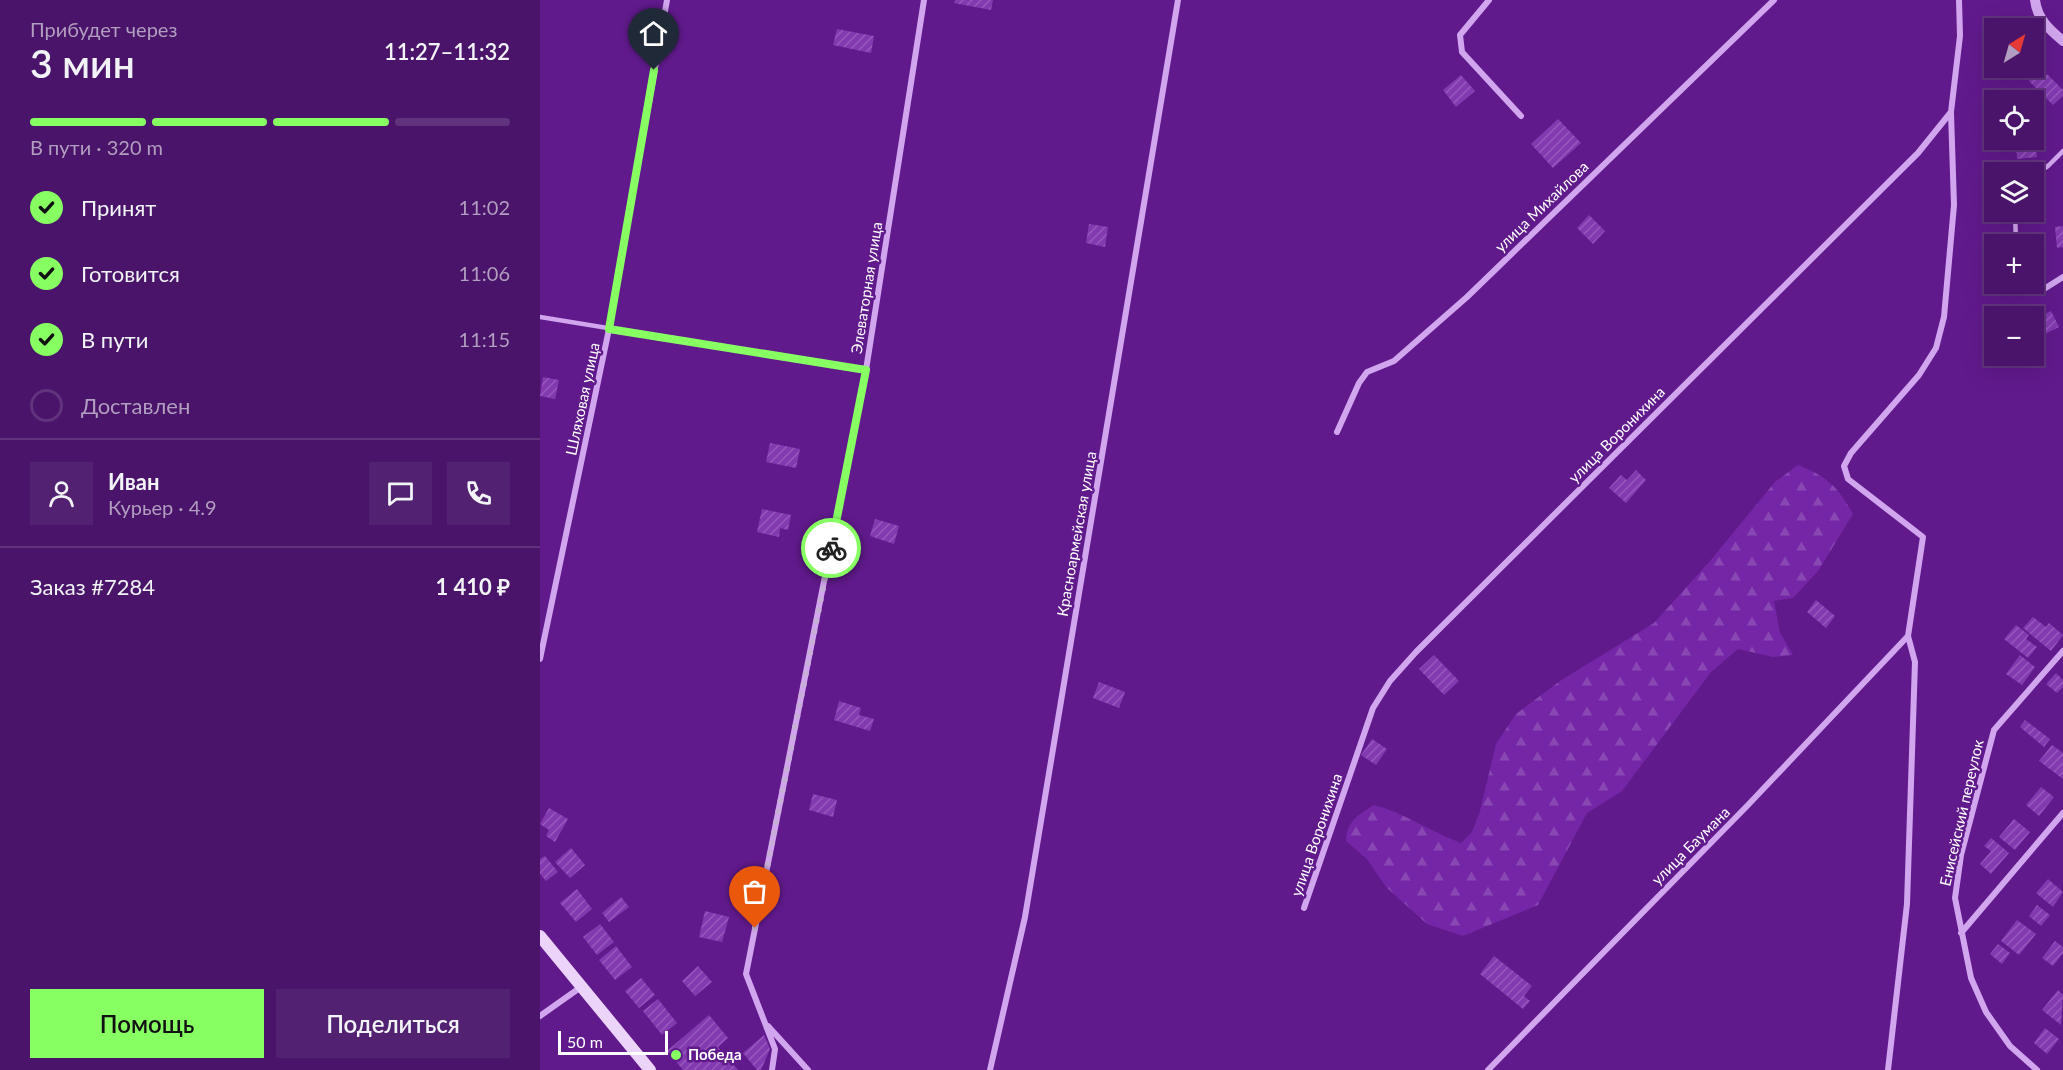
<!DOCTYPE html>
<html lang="ru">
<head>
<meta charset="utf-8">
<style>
	body { margin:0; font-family:Lato,sans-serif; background:#532171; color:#f1f3f6; height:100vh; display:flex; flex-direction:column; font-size:22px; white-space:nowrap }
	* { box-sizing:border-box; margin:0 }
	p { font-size:20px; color:#b19ec0 }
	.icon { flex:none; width:33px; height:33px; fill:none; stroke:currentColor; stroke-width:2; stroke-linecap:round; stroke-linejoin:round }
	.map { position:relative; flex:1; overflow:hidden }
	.panel { display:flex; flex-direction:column; background:#491469; width:540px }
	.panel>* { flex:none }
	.needle { width:39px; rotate:37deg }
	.fabs { position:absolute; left:1444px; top:18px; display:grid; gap:12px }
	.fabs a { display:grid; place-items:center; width:60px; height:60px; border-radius:0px; background:#491469; box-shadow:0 6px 24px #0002,0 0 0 2px #61337d; font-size:30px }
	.scale { position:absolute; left:18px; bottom:15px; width:110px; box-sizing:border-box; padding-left:6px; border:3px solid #fff; border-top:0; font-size:16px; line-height:21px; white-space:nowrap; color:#fff; -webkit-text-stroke:4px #611a8c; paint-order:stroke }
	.pin { position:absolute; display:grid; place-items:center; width:51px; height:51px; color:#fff; margin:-62px -26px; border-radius:50% 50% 50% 0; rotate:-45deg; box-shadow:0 0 6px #0007 }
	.pin .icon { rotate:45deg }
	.courier { position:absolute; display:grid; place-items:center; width:60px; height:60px; margin:-30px; border:4px solid #87ff63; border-radius:50%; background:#fff; color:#222; box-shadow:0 2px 8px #0007 }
	.headline em { font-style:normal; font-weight:600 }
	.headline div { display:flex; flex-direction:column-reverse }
	.headline { display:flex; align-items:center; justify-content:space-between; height:102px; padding:0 30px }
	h1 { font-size:39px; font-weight:600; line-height:45px }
	.bar { display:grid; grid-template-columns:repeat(4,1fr); gap:9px 6px; align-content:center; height:72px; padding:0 30px }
	.bar i { height:8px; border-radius:4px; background:#61337d }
	.bar .current { background:#87ff63 }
	.bar p { grid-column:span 4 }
	.line { display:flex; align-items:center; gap:15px; padding:0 30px; border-top:2px solid #61337d }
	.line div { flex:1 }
	.round { display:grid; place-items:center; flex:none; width:63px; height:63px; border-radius:0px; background:#532171 }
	ol { padding:0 30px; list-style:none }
	li { display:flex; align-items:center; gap:18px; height:66px }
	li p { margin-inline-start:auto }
	li .icon { padding:6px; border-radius:50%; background:#87ff63; color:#111; stroke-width:4 }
	li:last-child { color:#b19ec0 }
	li i { width:33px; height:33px; border:3px solid #61337d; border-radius:50% }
	.button { display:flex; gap:12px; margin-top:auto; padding:12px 30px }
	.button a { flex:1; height:69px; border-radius:0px; background:#87ff63; color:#111; font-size:24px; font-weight:600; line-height:69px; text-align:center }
	.button a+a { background:#532171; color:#f1f3f6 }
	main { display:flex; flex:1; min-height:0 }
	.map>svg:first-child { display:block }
	.forest { fill:url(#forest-firs) }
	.building { fill:url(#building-hatch) }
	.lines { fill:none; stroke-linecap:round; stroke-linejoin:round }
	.service { stroke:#d1a6ee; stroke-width:4.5 }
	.minor { stroke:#d1a6ee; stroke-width:6 }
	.tertiary { stroke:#d1a6ee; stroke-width:10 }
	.secondary { stroke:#ebd3fa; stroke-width:12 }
	.done { stroke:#c8afd7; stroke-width:6; stroke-dasharray:0 10.8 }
	.route { stroke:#87ff63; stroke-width:8 }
	.poi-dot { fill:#87ff63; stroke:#611a8c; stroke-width:2 }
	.labels { text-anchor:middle; stroke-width:5; stroke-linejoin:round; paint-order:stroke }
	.street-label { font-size:15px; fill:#fff; stroke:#611a8c }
	.poi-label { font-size:15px; font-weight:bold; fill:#fff; stroke:#611a8c; text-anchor:start }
</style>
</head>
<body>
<main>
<section class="panel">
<div class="headline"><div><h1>3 мин</h1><p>Прибудет через</p></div><em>11:27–11:32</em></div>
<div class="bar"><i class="current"></i><i class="current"></i><i class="current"></i><i></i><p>В пути · 320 m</p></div>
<ol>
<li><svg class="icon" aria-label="check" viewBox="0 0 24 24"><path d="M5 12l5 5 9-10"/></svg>Принят<p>11:02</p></li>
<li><svg class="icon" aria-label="check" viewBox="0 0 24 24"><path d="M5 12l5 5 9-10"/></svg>Готовится<p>11:06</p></li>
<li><svg class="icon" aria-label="check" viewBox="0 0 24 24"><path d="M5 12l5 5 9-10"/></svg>В пути<p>11:15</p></li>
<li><i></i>Доставлен</li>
</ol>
<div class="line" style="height:108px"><a class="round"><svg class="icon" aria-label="person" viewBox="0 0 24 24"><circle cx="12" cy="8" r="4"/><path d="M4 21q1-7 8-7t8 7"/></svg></a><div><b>Иван</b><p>Курьер · 4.9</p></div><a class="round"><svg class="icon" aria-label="chat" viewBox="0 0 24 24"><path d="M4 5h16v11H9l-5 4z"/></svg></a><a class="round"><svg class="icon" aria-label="phone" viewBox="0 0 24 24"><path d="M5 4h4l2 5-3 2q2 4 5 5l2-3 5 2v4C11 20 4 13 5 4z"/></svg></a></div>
<div class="line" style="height:78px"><div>Заказ #7284</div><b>1 410 ₽</b></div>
<div class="button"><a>Помощь</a><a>Поделиться</a></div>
</section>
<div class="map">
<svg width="1523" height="1070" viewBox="0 0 1523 1070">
	<defs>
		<pattern id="forest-firs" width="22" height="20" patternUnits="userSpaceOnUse" patternTransform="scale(1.5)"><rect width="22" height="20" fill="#7426a7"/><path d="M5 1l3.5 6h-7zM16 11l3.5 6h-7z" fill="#8947b4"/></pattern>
		<pattern id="building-hatch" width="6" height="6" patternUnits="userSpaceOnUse" patternTransform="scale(1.5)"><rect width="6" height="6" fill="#833ab1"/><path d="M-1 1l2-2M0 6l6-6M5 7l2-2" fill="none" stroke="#9658bd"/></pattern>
	</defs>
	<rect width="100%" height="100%" fill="#611a8c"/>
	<path class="forest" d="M1258,465C1288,477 1297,486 1313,514L1278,571L1253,598L1234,601L1240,633L1253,655L1233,657L1198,649L1171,672L1082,791L1047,813L998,905L923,936L887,924L846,887L827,859L806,841C807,821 818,815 834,805C865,813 891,832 921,843L932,832L940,811L956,744L976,714L1020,681L1114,623L1170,561L1235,482Z"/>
	<path class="building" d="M415,0H453L451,10L414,3Z
		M297,29L334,36L331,53L293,45Z
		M1497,73L1503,79L1507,74L1523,90V96L1513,105L1489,81Z
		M921,75L935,91L916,107L903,90Z
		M1492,97V100H1468V99Z
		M1018,119L1041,143L1013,168L991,144Z
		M1476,140H1495L1497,157L1477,159Z
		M1049,215L1065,231L1053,244L1037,228Z
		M549,224L568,227L565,247L546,243Z
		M1523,226V247L1517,248L1515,227Z
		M1511,311L1519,327L1499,337L1494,320Z
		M3,377L19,380L15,399L0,396Z
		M230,443L260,449L256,468L226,462Z
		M1096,470L1106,480L1086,503L1069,488L1081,475L1087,480Z
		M222,509L251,515L248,530L240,528L239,537L217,532Z
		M335,519L359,526L354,544L330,536Z
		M1276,600L1295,616L1286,628L1267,612Z
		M1493,617L1506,627L1509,623L1523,635L1511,651L1483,628Z
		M1476,625L1489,635L1486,639L1497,647L1488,658L1464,639Z
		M894,655L919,681L904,695L879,669Z
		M1480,655L1495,667L1482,685L1466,674Z
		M1516,673L1523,680V687L1517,693L1506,684Z
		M559,682L585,692L579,708L553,698Z
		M299,701L321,708L319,715L334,719L330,731L294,720Z
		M1485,720L1510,739L1504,747L1480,727Z
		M832,739L847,749L836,765L821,755Z
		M1512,745L1523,753V779L1499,761Z
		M1501,787L1514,797L1499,816L1486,805Z
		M273,794L297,800L293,817L269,810Z
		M9,808L28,819L15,842L6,836L9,830L0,824Z
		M1474,819L1490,832L1475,850L1459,837Z
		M1451,838L1469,853L1451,874L1440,864L1451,851L1444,846Z
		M31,848L45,865L30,878L15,862Z
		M5,856L18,872L6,881L0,874V859Z
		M1508,879L1523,892L1513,907L1496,893Z
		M37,889L52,909L36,922L20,903Z
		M81,897L89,907L69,922L62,913Z
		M1497,905L1510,915L1501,926L1489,916Z
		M165,911L189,917L182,942L159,937Z
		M1477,920L1496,934L1479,955L1461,941Z
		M60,924L74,942L57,955L43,937Z
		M1515,941L1523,947V953L1513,966L1502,958Z
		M1458,944L1470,953L1462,964L1450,954Z
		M76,946L92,967L75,980L59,960Z
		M954,956L992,986L984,996L990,1001L983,1009L940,974Z
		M158,966L172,982L155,996L142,981Z
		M101,978L115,995L99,1008L85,991Z
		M1518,990L1523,995L1521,1025L1502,1010Z
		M118,999L137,1023L122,1035L103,1011Z
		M169,1015L188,1038L178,1047L198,1070H143L127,1051Z
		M1505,1028L1519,1039L1507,1054L1494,1043Z
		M224,1035L230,1049L221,1070H217L203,1053Z"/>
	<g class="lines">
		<path class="service" d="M1494,175L1508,166L1523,151
			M1475,212L1476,244
			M1494,276L1504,289
			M0,317L326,370"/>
		<path class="minor" d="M949,0L920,35L922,52L981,116
			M1504,289L1523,277
			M797,432L819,383L827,372L854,361L927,297L1234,0
			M0,659L69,329L127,0
			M764,908L833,708L850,681L876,652L1378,153L1411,112L1420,36L1419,0
			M1421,933L1523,813
			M0,1016L41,987
			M228,1026L268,1070
			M232,1070L235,1049L206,974L326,370L384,0
			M450,1070L485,917L638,0
			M948,1070L1208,805L1368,636
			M1348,1070L1367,904L1375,662L1368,636L1383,537L1308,479L1304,466L1311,453L1379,375L1396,348L1404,317L1414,205L1411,113
			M1497,1070L1470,1046L1446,1012L1431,978L1415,898L1421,855L1454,730L1523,651"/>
		<path class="tertiary" d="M1495,0C1497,19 1510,30 1523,41"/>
		<path class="secondary" d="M0,936L110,1070"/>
	</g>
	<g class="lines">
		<path class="done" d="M215,928L291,548"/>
		<path class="route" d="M114,70L69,329L326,370L291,548"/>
	</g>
	<circle class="poi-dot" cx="136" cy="1055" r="6"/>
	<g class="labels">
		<g class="street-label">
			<text transform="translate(1002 207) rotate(-44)" y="5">улица Михайлова</text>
			<text transform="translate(327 288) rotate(-81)" y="5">Элеваторная улица</text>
			<text transform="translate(43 399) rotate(-78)" y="5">Шляховая улица</text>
			<text transform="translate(1077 435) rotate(-45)" y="5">улица Воронихина</text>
			<text transform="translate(537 534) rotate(-80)" y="5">Красноармейская улица</text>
			<text transform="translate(1422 813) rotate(-77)" y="5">Енисейский переулок</text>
			<text transform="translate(777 835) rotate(-71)" y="5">улица Воронихина</text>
			<text transform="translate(1151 846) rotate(-45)" y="5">улица Баумана</text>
		</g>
		<g class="poi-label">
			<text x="148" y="1060">Победа</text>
		</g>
	</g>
</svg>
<div class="fabs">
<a><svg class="needle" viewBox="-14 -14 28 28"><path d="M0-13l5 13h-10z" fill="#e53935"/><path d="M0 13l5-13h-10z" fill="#b19ec0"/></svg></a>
<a><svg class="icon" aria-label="locate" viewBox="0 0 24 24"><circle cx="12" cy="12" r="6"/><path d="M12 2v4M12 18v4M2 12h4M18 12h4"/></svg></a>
<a><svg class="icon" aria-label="layers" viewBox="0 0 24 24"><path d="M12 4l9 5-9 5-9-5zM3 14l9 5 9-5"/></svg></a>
<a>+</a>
<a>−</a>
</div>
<div class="scale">50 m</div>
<div class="pin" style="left:215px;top:928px;background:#ea580c"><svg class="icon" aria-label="bag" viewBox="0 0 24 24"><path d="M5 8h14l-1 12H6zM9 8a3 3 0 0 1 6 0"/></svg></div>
<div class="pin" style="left:114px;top:70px;background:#1f2937"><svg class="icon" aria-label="home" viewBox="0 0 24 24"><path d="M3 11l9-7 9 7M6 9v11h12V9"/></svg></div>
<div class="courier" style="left:291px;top:548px"><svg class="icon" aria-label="bike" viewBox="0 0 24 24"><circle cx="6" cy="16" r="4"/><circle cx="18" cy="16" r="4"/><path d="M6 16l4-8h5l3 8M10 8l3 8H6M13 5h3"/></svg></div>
</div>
</main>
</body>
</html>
